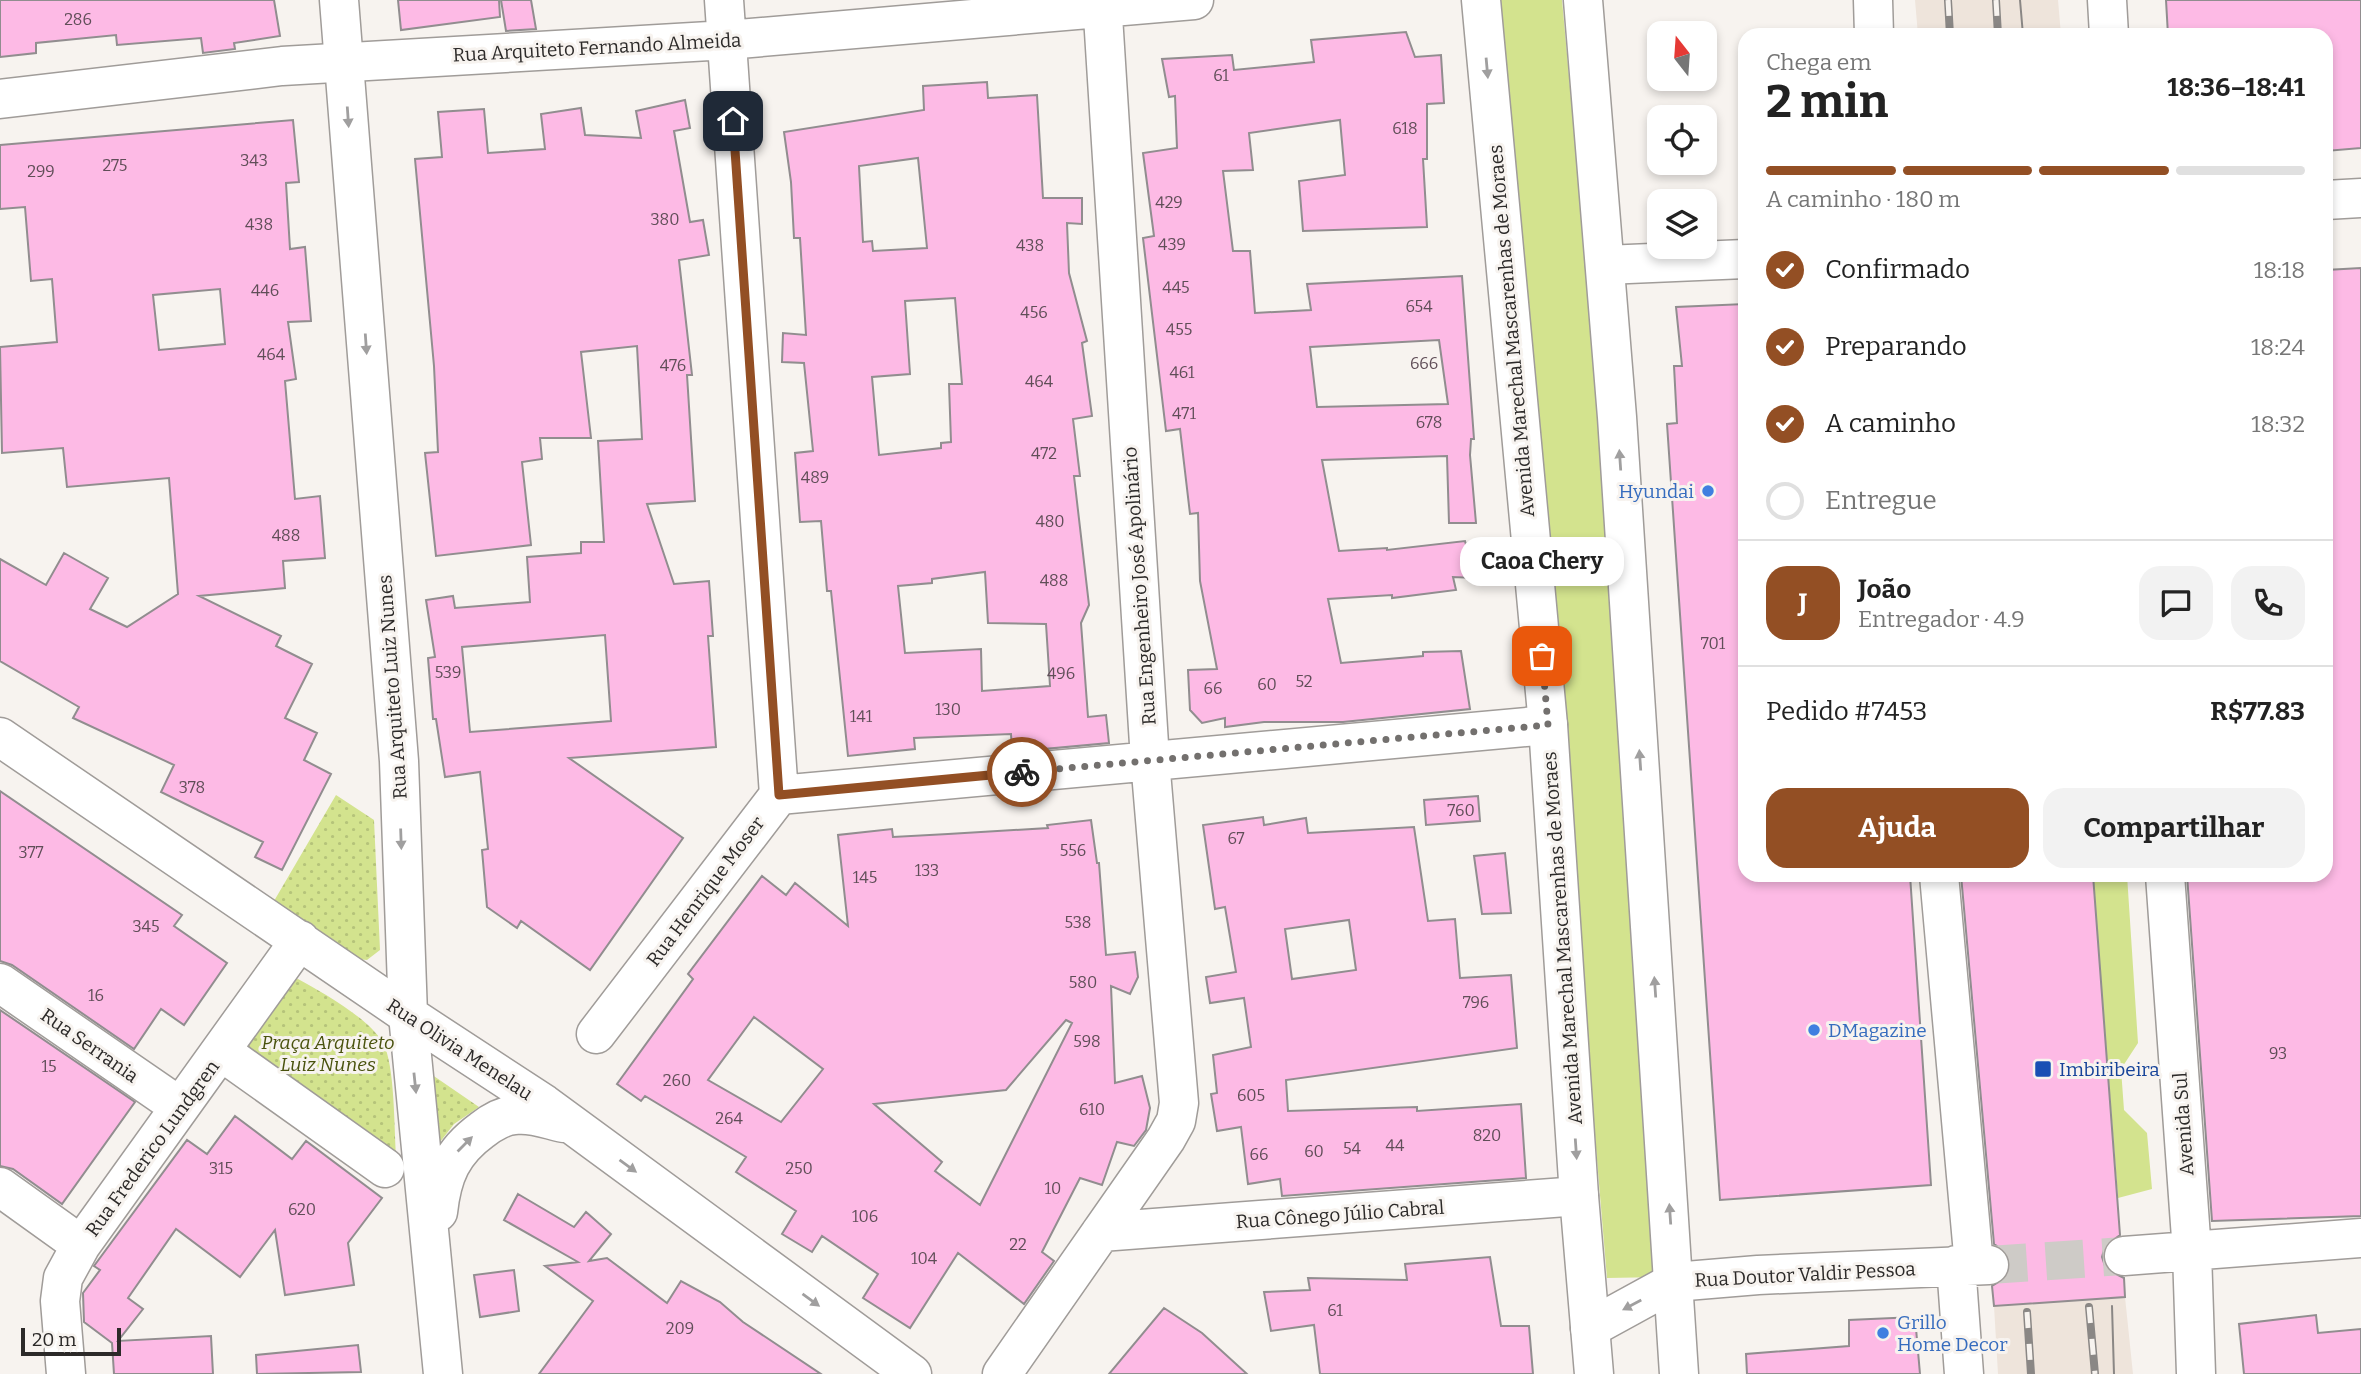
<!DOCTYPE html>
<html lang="pt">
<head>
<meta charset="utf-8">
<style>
	body { margin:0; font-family:Bitter,serif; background:#f2f2f2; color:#222; height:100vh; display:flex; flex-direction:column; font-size:26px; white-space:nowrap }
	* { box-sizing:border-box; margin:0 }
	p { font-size:23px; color:#767676 }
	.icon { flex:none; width:38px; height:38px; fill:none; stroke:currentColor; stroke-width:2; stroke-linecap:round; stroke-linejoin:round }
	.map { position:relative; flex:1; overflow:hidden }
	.side { position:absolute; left:1738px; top:28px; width:595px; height:854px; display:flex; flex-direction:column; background:#fff; border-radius:21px; box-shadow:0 4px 10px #0003 }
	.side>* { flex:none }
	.needle { width:46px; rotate:343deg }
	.tools { position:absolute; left:1647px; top:21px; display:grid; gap:14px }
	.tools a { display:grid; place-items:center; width:70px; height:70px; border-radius:14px; background:#fff; box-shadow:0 4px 10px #0003; font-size:35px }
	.scale { position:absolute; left:21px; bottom:18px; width:100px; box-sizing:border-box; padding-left:7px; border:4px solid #2c2a29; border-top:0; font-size:19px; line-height:24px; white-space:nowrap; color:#2c2a29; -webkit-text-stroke:5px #f7f3ef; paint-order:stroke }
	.pin { position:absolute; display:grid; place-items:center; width:60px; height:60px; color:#fff; margin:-30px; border-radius:14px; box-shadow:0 4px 10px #0006 }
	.courier { position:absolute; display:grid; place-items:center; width:70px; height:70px; margin:-35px; border:5px solid #934f24; border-radius:50%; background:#fff; color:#222; box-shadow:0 2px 9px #0007 }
	.bubble { position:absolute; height:49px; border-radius:21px; background:#fff; box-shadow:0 4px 10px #0003; font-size:23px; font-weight:700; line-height:49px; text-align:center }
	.summary em { font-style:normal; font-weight:700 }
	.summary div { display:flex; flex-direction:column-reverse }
	.summary { display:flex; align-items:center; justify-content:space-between; height:119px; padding:0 28px }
	h1 { font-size:46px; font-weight:700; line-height:52px }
	.bar { display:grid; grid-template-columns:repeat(4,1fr); gap:10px 7px; align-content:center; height:84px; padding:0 28px }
	.bar i { height:9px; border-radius:5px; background:#e0e0e0 }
	.bar .selected { background:#934f24 }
	.bar p { grid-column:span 4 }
	.line { display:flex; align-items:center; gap:18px; padding:0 28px; border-top:2px solid #e0e0e0 }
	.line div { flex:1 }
	.round { display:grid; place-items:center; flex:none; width:74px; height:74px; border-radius:21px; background:#f2f2f2 }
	ol { padding:0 28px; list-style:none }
	li { display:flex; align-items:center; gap:21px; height:77px }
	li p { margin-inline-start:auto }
	li .icon { padding:7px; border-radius:50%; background:#934f24; color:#fff; stroke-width:4 }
	li:last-child { color:#767676 }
	li i { width:38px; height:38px; border:4px solid #e0e0e0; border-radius:50% }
	.cta { display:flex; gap:14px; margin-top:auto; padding:14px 28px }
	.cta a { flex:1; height:80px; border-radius:21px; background:#934f24; color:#fff; font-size:28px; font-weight:700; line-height:80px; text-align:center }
	.cta a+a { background:#f2f2f2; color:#222 }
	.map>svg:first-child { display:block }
	.built { fill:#eee4db }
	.grass { fill:#d3e38e }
	.park { fill:url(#park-dots) }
	.building { fill:#fdbae5; stroke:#918d8f; stroke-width:2; fill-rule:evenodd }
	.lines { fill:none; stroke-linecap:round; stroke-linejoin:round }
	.minor-tunnel { stroke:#cecbc7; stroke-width:38; stroke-dasharray:38 19; stroke-linecap:butt }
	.minor-casing { stroke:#a09c99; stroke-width:41 }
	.major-casing { stroke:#a09c99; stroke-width:41 }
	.highway-casing { stroke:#a09c99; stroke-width:41 }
	.minor { stroke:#fff; stroke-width:38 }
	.major { stroke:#fff; stroke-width:38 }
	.highway { stroke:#fff; stroke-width:38 }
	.tram { stroke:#8a8785; stroke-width:2 }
	.rail-casing { stroke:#8a8785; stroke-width:8 }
	.rail { stroke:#f7f3ef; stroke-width:5; stroke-dasharray:16; stroke-linecap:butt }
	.oneway { fill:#a09f9f }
	.done { stroke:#73706e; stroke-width:7; stroke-dasharray:0 12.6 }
	.route { stroke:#934f24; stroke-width:9 }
	.shop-dot { fill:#3f7fe0; stroke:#f7f3ef; stroke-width:2.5 }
	.transit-dot { fill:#1a4fb4; stroke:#f7f3ef; stroke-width:2.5 }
	.labels { text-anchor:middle; stroke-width:6; stroke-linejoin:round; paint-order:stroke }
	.number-label { font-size:16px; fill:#604e58 }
	.street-label { font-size:19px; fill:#2c2a29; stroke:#f7f3ef }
	.shop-label { font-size:19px; fill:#366cbe; stroke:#f7f3ef; text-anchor:start }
	.park-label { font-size:19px; font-style:italic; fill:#49520d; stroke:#f7f3ef }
	.transit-label { font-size:19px; fill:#164399; stroke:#f7f3ef; text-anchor:start }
</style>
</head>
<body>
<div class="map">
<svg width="2361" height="1374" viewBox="0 0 2361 1374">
	<defs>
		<pattern id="park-dots" width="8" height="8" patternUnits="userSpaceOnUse" patternTransform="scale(1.75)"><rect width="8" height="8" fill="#d3e38e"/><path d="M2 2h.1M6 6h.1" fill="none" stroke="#b5c37a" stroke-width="1.8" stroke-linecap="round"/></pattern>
	</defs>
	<rect width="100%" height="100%" fill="#f7f3ef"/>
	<path class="built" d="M1915,0H2058L2061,35H1918Z
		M2125,1297L2133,1374H1998L1994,1306Z"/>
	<path class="grass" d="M1499,0H1562L1592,326L1662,1277L1607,1278Z
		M2093,875H2127L2138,1043L2121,1069L2124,1110L2147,1133L2152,1189L2118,1198Z"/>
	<path class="park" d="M336,795L374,820L380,950L367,960L358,959L274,901Z
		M298,979C322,992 370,1019 383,1043C395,1064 394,1129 396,1155L247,1050V1040L291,980Z
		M425,1070L479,1107L454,1124L433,1151Z"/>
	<path class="building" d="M0,0H274L280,36L234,43L235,49L203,53L201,38L117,45L116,35L36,43V53L0,57Z
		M398,0H499L500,17L401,30Z
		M501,0H531L536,29L506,31Z
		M2166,0H2361V148L2326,151V35H2168Z
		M1406,32L1415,57L1441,55L1444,103L1427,104V159H1423L1427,227L1303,231L1299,181L1345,175L1340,120L1249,133L1253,170L1223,171L1233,251H1250L1255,313L1311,310L1307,284L1462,276L1474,439H1471L1470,455L1476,523H1449L1447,456L1322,460L1339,551L1387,548V550L1465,541L1475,578L1453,577L1456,590L1392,598V595L1328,599L1341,663L1423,656V652L1461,651L1470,709L1343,722H1264L1225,727V718L1202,723L1190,710L1188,670L1217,669L1200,581L1198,513L1190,514L1180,429L1166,431L1143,238L1154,236L1143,153L1177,148L1175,96L1169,97L1162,59L1232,55L1234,70L1314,62L1311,40ZM1439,340L1448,404L1317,407L1310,347Z
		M987,82L988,98L1037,95L1043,198H1082V224L1067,223L1069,273L1087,341L1082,343L1092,416L1073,419L1080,476H1074L1089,605L1081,623L1088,717L1106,715L1109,743L1012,752L1011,734L914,738L915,749L848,756L831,591H827L821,521L800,522L795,453L813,451L804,363L782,362L783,333L806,335L800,238H794L791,182L784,132L924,110L923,86ZM918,158L927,248L873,251L872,241L863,242L859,166ZM955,298L962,384H949L951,442L941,443V448L879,455L872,377L910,374L905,301ZM985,572L988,623L1046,624L1050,686L982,691L981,649L905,653L898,586L932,583V579Z
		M685,100L690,128L674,131L690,222L703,220L709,255L679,260L692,375H687L695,501L647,504L674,584L709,581L713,636H708L716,747L569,758L683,838L590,970L521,921L517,928L487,907L482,850L488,849L480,772L445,777L436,719H433L428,658L435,657L426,600L453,596L455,608L530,602L527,557L581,553V542H604L598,441L642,439L637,346L581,352L591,438H540L542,459L522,462L531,545L436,556L425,453L438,452L434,366L415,159L442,157L438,112L484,109L488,153L545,149L541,114L581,108L585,135L641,138L636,111ZM605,635L611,721L470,732L462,647Z
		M293,120L299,182L286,183L290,249L305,247L311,321L288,322L296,379L285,381L295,499L320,496L325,558L283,561L285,588L199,596L281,636L276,646L312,664L285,718L317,733L304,760L331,774L282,870L255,857L263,842L161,792L174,765L73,718L79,707L0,661V559L46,585L64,553L108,578L90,609L127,627L178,594L169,478L67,487L63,448L2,453L0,347L57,342L52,279L31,281L25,207L0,209V145ZM220,289L225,344L159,350L153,295Z
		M2361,268V1216L2212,1221L2187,875H2326V270Z
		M1745,304V875H1910L1931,1185L1720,1200L1667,424L1677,423L1674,366H1682L1676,307Z
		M0,791L182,915L174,926L227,963L184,1025L161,1009L134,1049L12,965L0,961Z
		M1478,796L1480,821L1426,825L1424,800Z
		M1263,817L1264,825L1306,818L1308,833L1414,827L1428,921L1455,919L1460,978L1511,975L1517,1048L1286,1080L1288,1111L1417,1107V1111L1521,1104L1526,1178L1282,1196L1280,1179L1248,1184L1241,1127L1217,1131L1211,1094L1217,1093L1213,1055L1251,1047L1244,998L1210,1003L1206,977L1236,972L1225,907L1215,909L1203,825ZM1349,920L1356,970L1292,979L1285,929Z
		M1091,820L1097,863H1099L1106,955L1135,952L1138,977L1130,994L1111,986L1115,1083L1142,1076L1150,1108L1146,1130L1134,1146L1117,1142L1102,1185L1080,1178L1042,1252L1054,1261L1024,1304L958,1253L910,1328L863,1298L878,1274L822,1236L812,1252L782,1234L796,1211L736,1172L746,1157L645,1096L641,1101L617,1084L693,979L688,974L762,876L786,895L795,883L848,926L838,835L892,829L893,837L948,834L1048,828L1047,825ZM754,1017L823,1069L781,1122L708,1080ZM1066,1020L1072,1023L980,1205L935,1171L942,1162L874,1104L1006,1090Z
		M1505,853L1511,913L1482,914L1474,856Z
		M1961,875H2093L2120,1235L2105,1246L2102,1257L2106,1269L2124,1278L2125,1297L1994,1306L1992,1286L2008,1276L2011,1263L2007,1253L1994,1244Z
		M0,1010L135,1102L62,1204L13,1169L0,1166Z
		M235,1116L292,1159L306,1141L382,1198L348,1243L354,1285L285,1295L275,1230L240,1277L176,1229L128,1298L143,1309L118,1341L211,1336L213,1374H114L112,1343L84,1322L83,1293L100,1270L94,1266L187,1140L207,1154Z
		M518,1194L574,1227L586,1212L611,1234L589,1261L607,1258L667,1303L681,1281L720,1302L743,1322L821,1374H539L593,1301L545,1266L578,1262L504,1220Z
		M1490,1257L1501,1326H1529L1533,1374H1320L1314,1325L1271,1331L1264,1292L1310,1290L1308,1278L1407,1280L1405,1264Z
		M514,1270L519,1311L480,1317L474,1275Z
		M1164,1308L1202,1333L1247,1374H1109Z
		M2316,1315L2318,1333L2361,1329V1374H2244L2239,1324Z
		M1915,1317L1920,1374H1747L1746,1354L1849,1346V1320Z
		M358,1345L361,1372L257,1374L256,1355Z"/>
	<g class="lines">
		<path class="minor-tunnel" d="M1989,1265L2124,1256"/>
		<g class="minor-casing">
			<path id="minor" d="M724,0L779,795
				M1873,0L1874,35
				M2107,0L2109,35
				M0,99L282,66L727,40L1194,0
				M2326,200L2361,198
				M1605,265L1745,259
				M0,737L408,1015
				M1939,875L1974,1265
				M2165,875L2192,1252L2196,1374
				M0,983L180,1107
				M596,1034L779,795L1548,725
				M222,1052L385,1168
				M0,1187L81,1245
				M1101,1232L1579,1196
				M2124,1256L2361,1238
				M1956,1265L1964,1374
				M1590,1328L1674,1282L1758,1275L1989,1265
				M66,1374L60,1301L63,1278L81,1245L300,940
				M1002,1374L1166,1139L1176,1121L1179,1103L1150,760L1102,0"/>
		</g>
		<g class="major-casing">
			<path id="major" d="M339,0L399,761L408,1015L443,1374
				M408,1015L544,1104L912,1374
				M438,1212C442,1175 452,1152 482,1130C491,1123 505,1115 516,1115C532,1113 549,1120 564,1123"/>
		</g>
		<g class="highway-casing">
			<path id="highway" d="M1481,0L1548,725L1579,1196L1594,1374
				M1583,0L1617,417L1679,1374"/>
		</g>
		<use href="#minor" class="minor"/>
		<use href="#major" class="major"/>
		<use href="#highway" class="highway"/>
		<path class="tram" d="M2020,0L2023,35
			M2112,1306L2114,1374"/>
		<g class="rail-casing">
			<path id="rail" d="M1948,0L1950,35
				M1996,0L1998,35
				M2089,1307L2095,1374
				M2027,1312L2031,1374"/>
		</g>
		<use href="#rail" class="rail"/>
	</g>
	<defs><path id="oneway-solid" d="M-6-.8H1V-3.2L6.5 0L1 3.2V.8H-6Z" transform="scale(1.75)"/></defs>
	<g class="oneway">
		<use href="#oneway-solid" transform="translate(1487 68) rotate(85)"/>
		<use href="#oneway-solid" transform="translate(348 117) rotate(86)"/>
		<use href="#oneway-solid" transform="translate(366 344) rotate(86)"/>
		<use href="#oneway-solid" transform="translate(1620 460) rotate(-94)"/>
		<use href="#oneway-solid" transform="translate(1640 760) rotate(-94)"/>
		<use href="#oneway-solid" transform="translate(401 839) rotate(88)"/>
		<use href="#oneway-solid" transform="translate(1655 987) rotate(-94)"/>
		<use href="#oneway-solid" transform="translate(415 1083) rotate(84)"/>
		<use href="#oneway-solid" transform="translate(465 1144) rotate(-45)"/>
		<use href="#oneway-solid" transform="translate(1576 1149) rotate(86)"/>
		<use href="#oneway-solid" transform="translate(628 1166) rotate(36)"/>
		<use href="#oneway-solid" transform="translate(1670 1214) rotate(-94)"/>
		<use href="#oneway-solid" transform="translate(811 1300) rotate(36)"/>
		<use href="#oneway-solid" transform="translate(1632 1305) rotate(152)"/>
	</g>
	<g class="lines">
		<path class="done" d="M1022,772L1548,725L1542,656"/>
		<path class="route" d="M733,121L779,795L1022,772"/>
	</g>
	<g class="shop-dot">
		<circle cx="1708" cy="491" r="7"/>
		<circle cx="1814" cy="1030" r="7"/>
		<circle cx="1883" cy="1333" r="7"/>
	</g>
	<rect class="transit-dot" x="2034" y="1060" width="18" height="18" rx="3.5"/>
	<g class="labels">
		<g class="number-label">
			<text x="78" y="25">286</text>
			<text x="1221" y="81">61</text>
			<text x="1405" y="134">618</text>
			<text x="254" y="166">343</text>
			<text x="115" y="171">275</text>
			<text x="41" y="177">299</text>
			<text x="1169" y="208">429</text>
			<text x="665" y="225">380</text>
			<text x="259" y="230">438</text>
			<text x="1172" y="250">439</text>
			<text x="1030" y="251">438</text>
			<text x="1176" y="293">445</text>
			<text x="265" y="296">446</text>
			<text x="1419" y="312">654</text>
			<text x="1034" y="318">456</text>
			<text x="1179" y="335">455</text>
			<text x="271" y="360">464</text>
			<text x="1424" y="369">666</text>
			<text x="673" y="371">476</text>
			<text x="1182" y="378">461</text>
			<text x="1039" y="387">464</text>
			<text x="1184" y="419">471</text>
			<text x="1429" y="428">678</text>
			<text x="1044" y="459">472</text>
			<text x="815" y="483">489</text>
			<text x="1050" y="527">480</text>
			<text x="286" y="541">488</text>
			<text x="1054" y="586">488</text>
			<text x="1713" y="649">701</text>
			<text x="448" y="678">539</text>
			<text x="1061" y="679">496</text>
			<text x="1304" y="687">52</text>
			<text x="1267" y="690">60</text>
			<text x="1213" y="694">66</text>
			<text x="948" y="715">130</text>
			<text x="861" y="722">141</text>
			<text x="192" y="793">378</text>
			<text x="1461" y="816">760</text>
			<text x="1236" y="844">67</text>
			<text x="1073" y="856">556</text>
			<text x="31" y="858">377</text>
			<text x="927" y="876">133</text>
			<text x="865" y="883">145</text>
			<text x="1078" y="928">538</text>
			<text x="146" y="932">345</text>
			<text x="1083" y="988">580</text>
			<text x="96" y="1001">16</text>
			<text x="1476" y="1008">796</text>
			<text x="1087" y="1047">598</text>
			<text x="2278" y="1059">93</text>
			<text x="49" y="1072">15</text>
			<text x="677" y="1086">260</text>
			<text x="1251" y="1101">605</text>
			<text x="1092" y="1115">610</text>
			<text x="729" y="1124">264</text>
			<text x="1487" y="1141">820</text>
			<text x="1395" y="1151">44</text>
			<text x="1352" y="1154">54</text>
			<text x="1314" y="1157">60</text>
			<text x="1259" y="1160">66</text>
			<text x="221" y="1174">315</text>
			<text x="799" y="1174">250</text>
			<text x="1053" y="1194">10</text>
			<text x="302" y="1215">620</text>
			<text x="865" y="1222">106</text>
			<text x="1018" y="1250">22</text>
			<text x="924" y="1264">104</text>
			<text x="1335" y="1316">61</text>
			<text x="680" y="1334">209</text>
		</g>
		<g class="street-label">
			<text transform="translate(597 47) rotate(-3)" y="7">Rua Arquiteto Fernando Almeida</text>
			<text transform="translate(1511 331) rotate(-95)" y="7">Avenida Marechal Mascarenhas de Moraes</text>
			<text transform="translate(1139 586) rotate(-94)" y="7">Rua Engenheiro José Apolinário</text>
			<text transform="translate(392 687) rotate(-94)" y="7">Rua Arquiteto Luiz Nunes</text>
			<text transform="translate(705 891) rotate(-53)" y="7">Rua Henrique Moser</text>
			<text transform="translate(1562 938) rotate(-94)" y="7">Avenida Marechal Mascarenhas de Moraes</text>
			<text transform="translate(90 1045) rotate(35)" y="7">Rua Serrania</text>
			<text transform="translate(460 1049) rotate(33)" y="7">Rua Olivia Menelau</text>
			<text transform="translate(2183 1124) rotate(-94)" y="7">Avenida Sul</text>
			<text transform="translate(152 1148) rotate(-54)" y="7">Rua Frederico Lundgren</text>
			<text transform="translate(1340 1214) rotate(-4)" y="7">Rua Cônego Júlio Cabral</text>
			<text transform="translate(1805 1274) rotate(-3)" y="7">Rua Doutor Valdir Pessoa</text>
		</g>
		<g class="shop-label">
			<text x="1694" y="498" text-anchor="end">Hyundai</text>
			<text x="1828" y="1037">DMagazine</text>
			<text x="1897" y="1329">Grillo<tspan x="1897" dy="22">Home Decor</tspan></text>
		</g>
		<g class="park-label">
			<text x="328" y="1049">Praça Arquiteto<tspan x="328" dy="22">Luiz Nunes</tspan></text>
		</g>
		<g class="transit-label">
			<text x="2059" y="1076">Imbiribeira</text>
		</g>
	</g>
</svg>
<div class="tools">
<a><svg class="needle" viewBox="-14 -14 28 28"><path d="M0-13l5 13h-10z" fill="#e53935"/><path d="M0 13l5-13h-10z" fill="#767676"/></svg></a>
<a><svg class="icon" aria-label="locate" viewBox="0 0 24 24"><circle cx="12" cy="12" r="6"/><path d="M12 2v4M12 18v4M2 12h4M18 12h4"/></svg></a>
<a><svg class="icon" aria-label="layers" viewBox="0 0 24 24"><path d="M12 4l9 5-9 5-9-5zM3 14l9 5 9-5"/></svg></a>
</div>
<div class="scale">20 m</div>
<div class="pin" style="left:1542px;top:656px;background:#ea580c"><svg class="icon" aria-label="bag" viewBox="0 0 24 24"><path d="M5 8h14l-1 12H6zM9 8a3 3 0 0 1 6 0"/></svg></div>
<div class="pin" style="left:733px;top:121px;background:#1f2937"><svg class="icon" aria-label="home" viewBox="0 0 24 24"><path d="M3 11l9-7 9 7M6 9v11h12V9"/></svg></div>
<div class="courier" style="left:1022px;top:772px"><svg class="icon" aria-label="bike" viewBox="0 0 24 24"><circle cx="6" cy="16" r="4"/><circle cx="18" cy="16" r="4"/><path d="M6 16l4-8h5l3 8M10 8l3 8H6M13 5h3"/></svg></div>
<div class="bubble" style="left:1460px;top:537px;width:164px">Caoa Chery</div>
<section class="side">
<div class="summary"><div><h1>2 min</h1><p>Chega em</p></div><em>18:36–18:41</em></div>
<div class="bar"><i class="selected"></i><i class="selected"></i><i class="selected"></i><i></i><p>A caminho · 180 m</p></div>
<ol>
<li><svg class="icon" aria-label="check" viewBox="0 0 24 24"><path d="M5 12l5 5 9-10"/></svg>Confirmado<p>18:18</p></li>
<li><svg class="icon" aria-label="check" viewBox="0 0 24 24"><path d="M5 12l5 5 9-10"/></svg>Preparando<p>18:24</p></li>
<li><svg class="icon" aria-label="check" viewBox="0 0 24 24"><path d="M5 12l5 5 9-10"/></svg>A caminho<p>18:32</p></li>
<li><i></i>Entregue</li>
</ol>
<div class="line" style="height:126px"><b class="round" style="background:#934f24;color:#fff">J</b><div><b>João</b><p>Entregador · 4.9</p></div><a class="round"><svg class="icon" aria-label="chat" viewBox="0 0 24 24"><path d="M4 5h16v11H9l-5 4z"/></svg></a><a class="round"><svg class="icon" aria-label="phone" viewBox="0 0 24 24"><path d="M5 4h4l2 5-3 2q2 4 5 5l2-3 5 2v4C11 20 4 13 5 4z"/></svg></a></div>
<div class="line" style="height:91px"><div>Pedido #7453</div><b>R$77.83</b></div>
<div class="cta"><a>Ajuda</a><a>Compartilhar</a></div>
</section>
</div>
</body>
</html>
